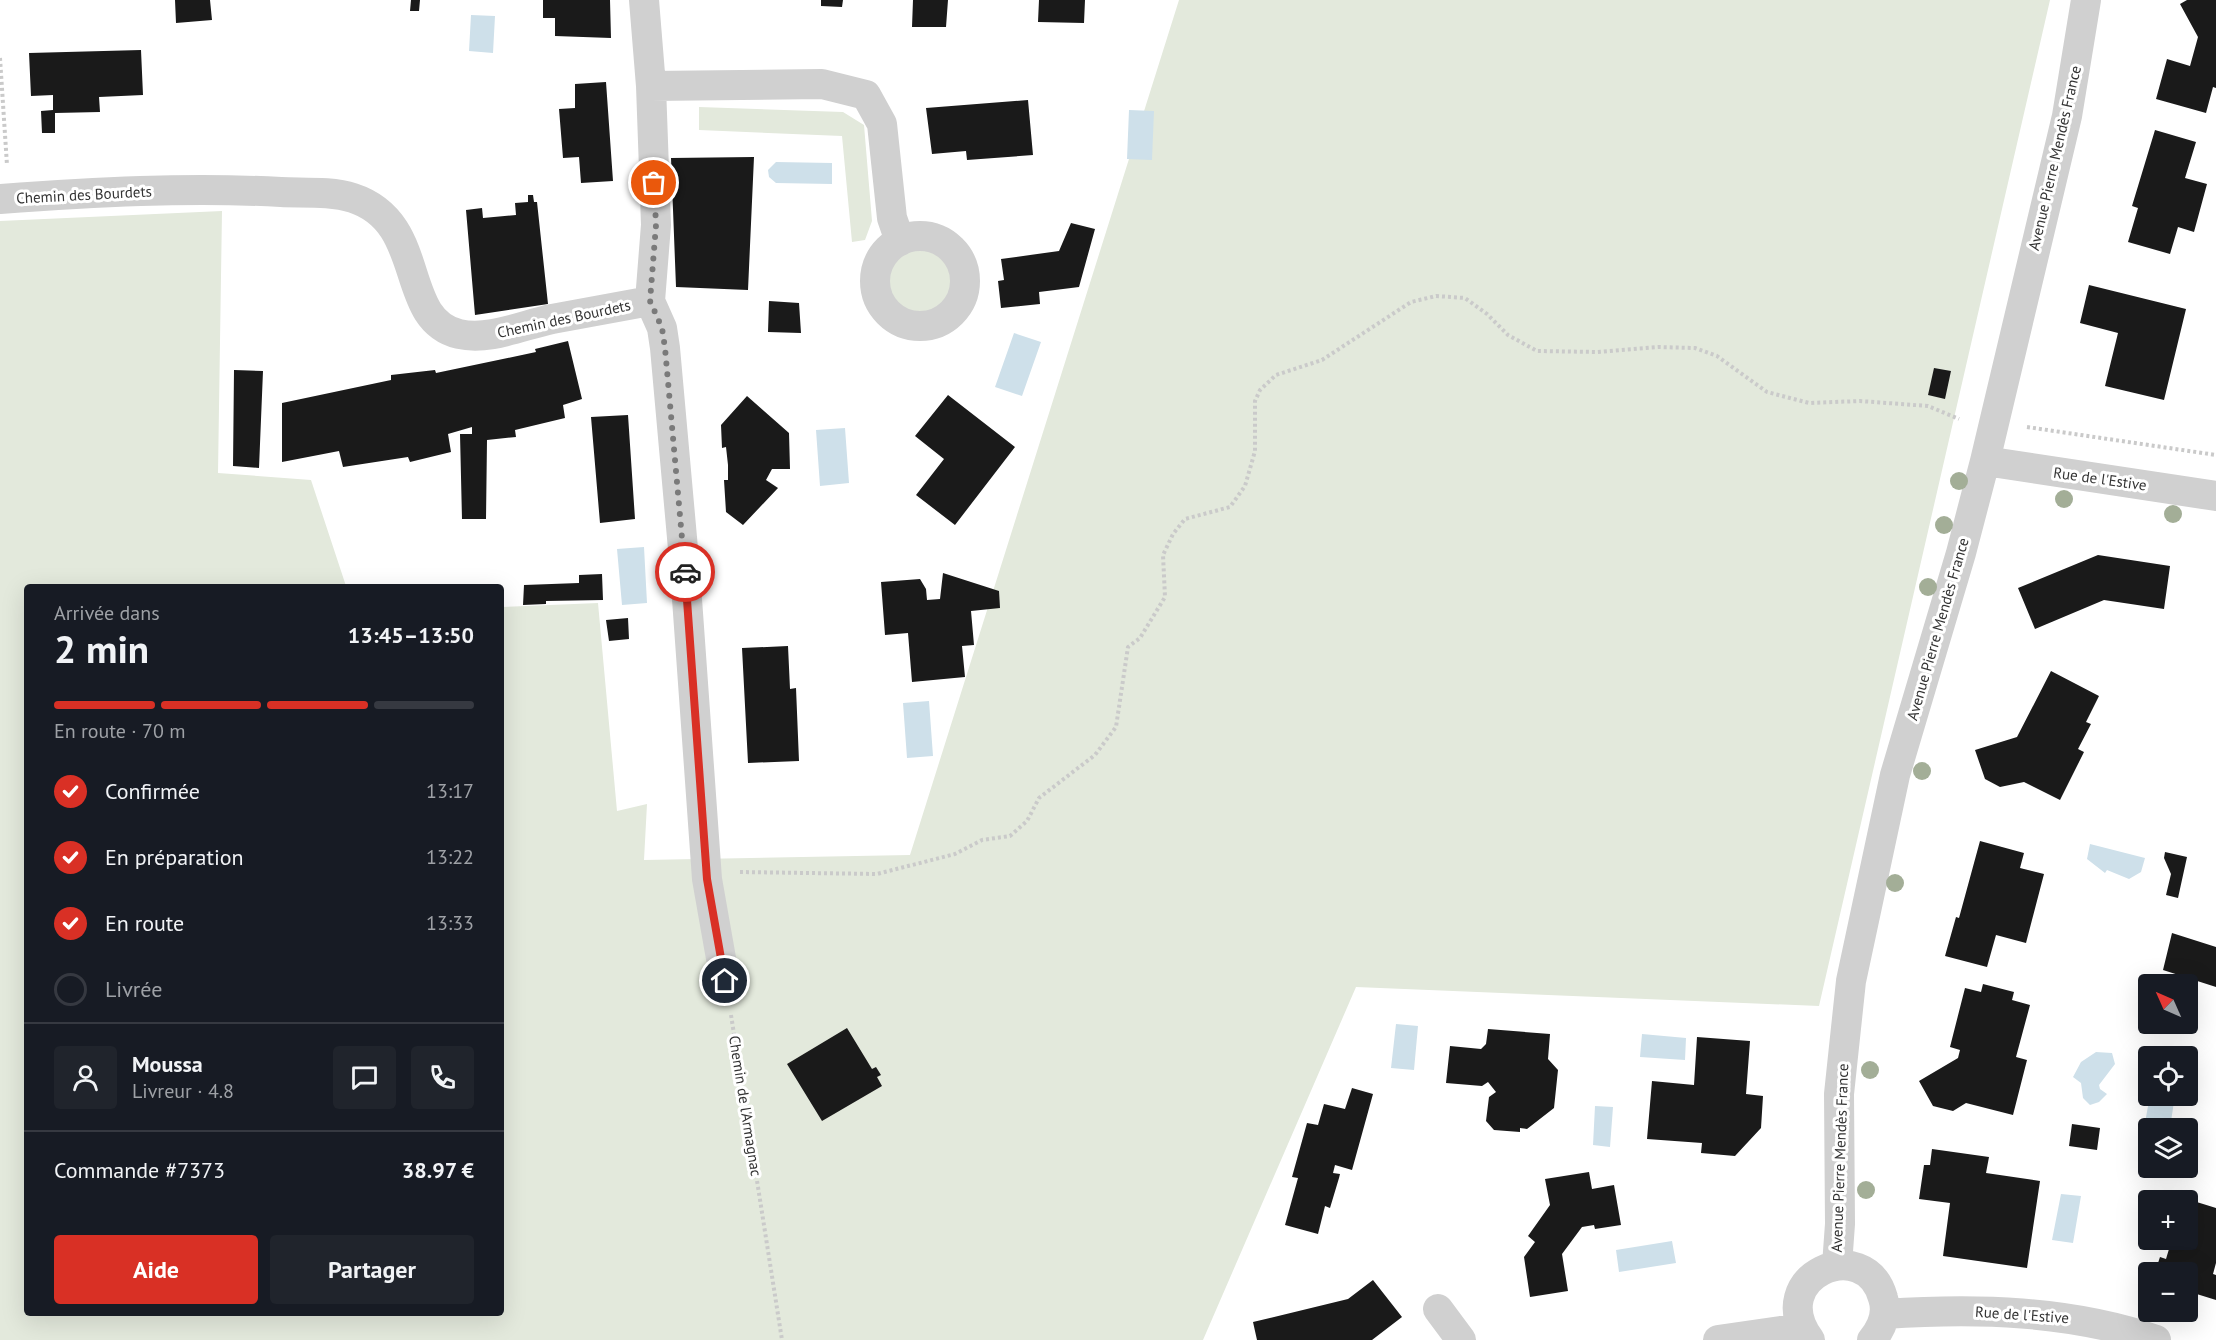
<!DOCTYPE html>
<html lang="fr">
<head>
<meta charset="utf-8">
<style>
	body { margin:0; font-family:"PT Sans",sans-serif; background:#20242c; color:#f1f3f6; height:100vh; display:flex; flex-direction:column; font-size:22px; white-space:nowrap }
	* { box-sizing:border-box; margin:0 }
	p { font-size:20px; color:#9ea1a6 }
	.icon { flex:none; width:33px; height:33px; fill:none; stroke:currentColor; stroke-width:2; stroke-linecap:round; stroke-linejoin:round }
	.map { position:relative; flex:1; overflow:hidden }
	.panel { position:absolute; left:24px; top:584px; width:480px; height:732px; display:flex; flex-direction:column; background:#171b24; border-radius:6px; box-shadow:0 6px 24px #0002 }
	.panel>* { flex:none }
	.needle { width:39px; rotate:315deg }
	.buttons { position:absolute; left:2138px; top:974px; display:grid; gap:12px }
	.buttons a { display:grid; place-items:center; width:60px; height:60px; border-radius:6px; background:#171b24; box-shadow:0 6px 24px #0002; font-size:30px }
	.pin { position:absolute; display:grid; place-items:center; width:51px; height:51px; color:#fff; margin:-26px; border:3px solid #fff; border-radius:50%; box-shadow:0 2px 6px #0007 }
	.courier { position:absolute; display:grid; place-items:center; width:60px; height:60px; margin:-30px; border:4px solid #d93025; border-radius:50%; background:#fff; color:#222; box-shadow:0 2px 8px #0007 }
	.overview em { font-style:normal; font-weight:700 }
	.overview div { display:flex; flex-direction:column-reverse }
	.overview { display:flex; align-items:center; justify-content:space-between; height:102px; padding:0 30px }
	h1 { font-size:39px; font-weight:700; line-height:45px }
	.bar { display:grid; grid-template-columns:repeat(4,1fr); gap:9px 6px; align-content:center; height:72px; padding:0 30px }
	.bar i { height:8px; border-radius:4px; background:#363941 }
	.bar .selected { background:#d93025 }
	.bar p { grid-column:span 4 }
	.line { display:flex; align-items:center; gap:15px; padding:0 30px; border-top:2px solid #363941 }
	.line div { flex:1 }
	.round { display:grid; place-items:center; flex:none; width:63px; height:63px; border-radius:6px; background:#20242c }
	ol { padding:0 30px; list-style:none }
	li { display:flex; align-items:center; gap:18px; height:66px }
	li p { margin-inline-start:auto }
	li .icon { padding:6px; border-radius:50%; background:#d93025; color:#fff; stroke-width:4 }
	li:last-child { color:#9ea1a6 }
	li i { width:33px; height:33px; border:3px solid #363941; border-radius:50% }
	.primary-button { display:flex; gap:12px; margin-top:auto; padding:12px 30px }
	.primary-button a { flex:1; height:69px; border-radius:6px; background:#d93025; color:#fff; font-size:24px; font-weight:700; line-height:69px; text-align:center }
	.primary-button a+a { background:#20242c; color:#f1f3f6 }
	.map>svg:first-child { display:block }
	.green { fill:#e3e9dc }
	.water { fill:#cee0ea }
	.building { fill:#1a1a1a }
	.lines { fill:none; stroke-linecap:round; stroke-linejoin:round }
	.path { stroke:#cacaca; stroke-width:4; stroke-dasharray:3 3; stroke-linecap:butt }
	.minor { stroke:#d0d0d0; stroke-width:30 }
	.tree { fill:#a3ae97 }
	.done { stroke:#7a7a7a; stroke-width:6; stroke-dasharray:0 10.8 }
	.route { stroke:#d93025; stroke-width:8 }
	.labels { text-anchor:middle; stroke-width:6; stroke-linejoin:round; paint-order:stroke }
	.street-label { font-size:15px; fill:#333; stroke:#fff }
</style>
</head>
<body>
<div class="map">
<svg width="2216" height="1340" viewBox="0 0 2216 1340">
	<rect width="100%" height="100%" fill="#fff"/>
	<path class="green" d="M1179,0H2050L1819,1006L1356,987L1203,1340H0V221L222,211L218,473L311,480L346,586H27V1312H501V607L598,603L617,811L647,804L644,860L910,855Z
		M699,107L843,112L864,125L872,221L865,240L852,242L842,136L699,130Z
		M886 282a33 33 0 1 1 66 0a33 33 0 1 1-66 0Z"/>
	<path class="water" d="M471,15L495,16L493,53L469,51Z
		M1129,110L1154,111L1152,160L1127,159Z
		M776,162L832,163V184L776,183L769,177L768,170Z
		M1014,333L1041,342L1022,396L995,387Z
		M845,428L849,483L820,486L816,430Z
		M644,547L647,603L622,605L617,549Z
		M929,701L933,756L907,758L903,703Z
		M2090,844L2145,858L2141,872L2129,879L2107,870L2105,873L2087,859Z
		M1396,1024L1418,1026L1414,1070L1391,1068Z
		M1642,1034L1686,1038L1685,1060L1640,1057Z
		M2096,1052L2112,1053L2115,1064L2099,1085L2100,1089L2107,1094L2099,1102L2090,1105L2083,1098L2081,1083L2073,1077L2081,1062Z
		M2150,1095H2175L2170,1128H2148V1135L2143,1134Z
		M1595,1106L1613,1107L1610,1147L1593,1145Z
		M2061,1194L2081,1196L2073,1243L2052,1240Z
		M1672,1241L1676,1263L1619,1272L1616,1250Z"/>
	<path class="building" d="M175,0H210L212,20L176,23Z
		M411,0H420L419,11H410Z
		M543,0H610L611,38L555,36V18H543Z
		M821,0H843L842,7L821,6Z
		M913,0H948L946,27H912Z
		M1039,0H1085L1084,23L1038,22Z
		M2187,0H2216V88L2213,87L2206,113L2156,99L2167,59L2190,66L2198,37L2180,4Z
		M141,50L143,95L99,97L100,112L55,113V133H42L41,111L53,110V95L31,96L29,53Z
		M606,82L613,181L581,183L579,157L563,158L559,109L575,108V84Z
		M1028,100L1033,155L967,160L966,151L932,154L926,108Z
		M2155,130L2196,142L2185,178L2207,184L2194,232L2178,227L2170,254L2128,242L2138,208L2132,206Z
		M754,157L748,290L676,287L671,158Z
		M528,195H533L534,202H537L548,304L475,315L466,210L482,208L483,218L516,215L515,203L528,202Z
		M1071,223L1095,229L1079,287L1039,292L1040,304L1001,308L998,281L1004,280L1001,259L1059,251Z
		M2089,285L2186,309L2164,400L2105,386L2118,333L2080,323Z
		M769,301L799,303L801,333L768,332Z
		M568,341L582,399L563,405L565,418L515,430L516,437L487,440L486,519H462L460,434H472V427L448,434L451,452L410,462L408,457L343,467L339,451L282,462V403L391,380V375L435,370L436,373L536,352L535,349Z
		M1934,368L1951,371L1945,399L1928,395Z
		M234,370L263,371L259,468L233,466Z
		M948,395L1015,447L955,525L916,495L944,459L915,436Z
		M747,396L789,433L790,469H772L766,480L778,488L743,525L726,512L724,480H728V465L726,447L722,448L721,425Z
		M628,415L635,519L600,523L591,417Z
		M2098,555L2170,566L2164,609L2104,600L2035,629L2018,588Z
		M943,573L999,591L1000,608L971,611L974,645L962,646L965,677L912,682L908,633L885,635L881,582L920,579L926,589L927,600L940,599Z
		M602,574L603,600L546,601V604L523,605L524,585L579,583V575Z
		M628,618L629,639L609,641L606,620Z
		M788,646L790,689L796,688L799,761L748,763L742,648Z
		M2051,671L2099,696L2086,722L2091,724L2078,749L2084,752L2060,800L2024,782L2000,787L1985,779L1975,750L2017,737Z
		M1980,841L2024,853L2020,868L2044,874L2026,943L1996,935L1987,967L1945,956L1956,917L1959,918Z
		M2165,852L2187,857L2178,898L2166,895L2171,874L2164,858Z
		M2172,933L2216,947V987L2163,970Z
		M1983,984L2014,992L2012,1000L2030,1005L2016,1057L2027,1060L2013,1115L1966,1103L1953,1111L1933,1106L1919,1081L1958,1058L1960,1050L1950,1047L1965,988L1981,992Z
		M847,1028L872,1069L876,1067L881,1075L877,1077L882,1086L822,1121L787,1064Z
		M1488,1029L1550,1034L1548,1059L1558,1070L1554,1108L1527,1129L1520,1128V1132L1494,1130L1486,1121L1489,1097L1496,1092L1488,1082L1482,1086L1446,1083L1450,1046L1481,1049L1486,1044Z
		M1697,1037L1750,1041L1746,1094L1763,1096L1761,1128L1735,1156L1701,1153L1702,1143L1647,1139L1652,1081L1694,1085Z
		M1352,1088L1373,1094L1352,1170L1335,1165L1333,1173L1340,1174L1339,1178L1330,1208L1325,1206L1318,1234L1285,1225L1298,1178L1292,1177L1307,1123L1318,1125L1324,1104L1345,1109Z
		M2072,1124L2100,1128L2097,1150L2069,1146Z
		M1932,1149L1989,1157L1986,1173L2040,1181L2027,1268L1943,1256L1950,1203L1919,1199L1924,1165H1930Z
		M1589,1172L1592,1189L1614,1185L1621,1225L1595,1229L1594,1225L1582,1227L1562,1254L1568,1291L1530,1297L1524,1257L1535,1242L1528,1236L1550,1205L1545,1179Z
		M2187,1199L2216,1208V1263L2213,1274L2216,1275V1300L2187,1291V1272H2155L2160,1257L2166,1259L2172,1239H2187Z
		M1373,1280L1402,1317L1372,1340H1257L1253,1322L1348,1299Z"/>
	<g class="lines">
		<path class="path" d="M0,58L7,165
			M2027,427L2216,455
			M740,872L877,874L955,854L982,840L1010,836L1027,821L1039,798L1095,755L1116,727L1128,647L1140,638L1165,597L1163,555L1173,534L1185,519L1230,507L1245,486L1255,451V401L1260,390L1276,375L1322,360L1411,302L1436,296L1465,298L1487,314L1508,335L1537,351L1597,352L1659,347L1695,348L1717,356L1767,392L1809,403L1860,401L1928,406L1959,419
			M731,1015L782,1340"/>
		<path class="minor" d="M644,0L651,86L656,225L650,301L662,328L665,348L685,571L707,879L725,981
			M651,86L822,84L866,95L882,124L892,218L900,241
			M0,199C93,192 188,187 281,192C304,193 331,191 353,198C429,223 397,319 459,334C489,341 523,325 552,319C585,313 618,307 650,301
			M875 281a45 45 0 1 1 90 0a45 45 0 1 1-90 0Z
			M1985,461L2216,496
			M1837,1265L1840,1224L1839,1094L1851,981L1895,775L1961,553L1985,461L2067,116L2086,0
			M1438,1309L1461,1340
			M1885,1314C1975,1308 2070,1310 2156,1340
			M1718,1340L1801,1328
			M1810,1340C1763,1277 1865,1232 1883,1298C1888,1313 1882,1328 1872,1340"/>
	</g>
	<g class="tree">
		<circle cx="1959" cy="481" r="9"/>
		<circle cx="2064" cy="499" r="9"/>
		<circle cx="2173" cy="514" r="9"/>
		<circle cx="1944" cy="525" r="9"/>
		<circle cx="1928" cy="587" r="9"/>
		<circle cx="1922" cy="771" r="9"/>
		<circle cx="1895" cy="883" r="9"/>
		<circle cx="1870" cy="1070" r="9"/>
		<circle cx="1866" cy="1190" r="9"/>
	</g>
	<g class="lines">
		<path class="done" d="M654,183L656,225L650,301L662,328L665,348L685,572"/>
		<path class="route" d="M685,572L707,879L725,981"/>
	</g>
	<g class="labels">
		<g class="street-label">
			<text transform="translate(2055 158) rotate(-77)" y="5">Avenue Pierre Mendès France</text>
			<text transform="translate(84 195) rotate(-3)" y="5">Chemin des Bourdets</text>
			<text transform="translate(564 319) rotate(-12)" y="5">Chemin des Bourdets</text>
			<text transform="translate(2100 479) rotate(8)" y="5">Rue de l'Estive</text>
			<text transform="translate(1938 629) rotate(-74)" y="5">Avenue Pierre Mendès France</text>
			<text transform="translate(745 1106) rotate(81)" y="5">Chemin de l'Armagnac</text>
			<text transform="translate(1840 1158) rotate(-88)" y="5">Avenue Pierre Mendès France</text>
			<text transform="translate(2022 1315) rotate(4)" y="5">Rue de l'Estive</text>
		</g>
	</g>
</svg>
<div class="buttons">
<a><svg class="needle" viewBox="-14 -14 28 28"><path d="M0-13l5 13h-10z" fill="#e53935"/><path d="M0 13l5-13h-10z" fill="#9ea1a6"/></svg></a>
<a><svg class="icon" aria-label="locate" viewBox="0 0 24 24"><circle cx="12" cy="12" r="6"/><path d="M12 2v4M12 18v4M2 12h4M18 12h4"/></svg></a>
<a><svg class="icon" aria-label="layers" viewBox="0 0 24 24"><path d="M12 4l9 5-9 5-9-5zM3 14l9 5 9-5"/></svg></a>
<a>+</a>
<a>−</a>
</div>
<div class="pin" style="left:654px;top:183px;background:#ea580c"><svg class="icon" aria-label="bag" viewBox="0 0 24 24"><path d="M5 8h14l-1 12H6zM9 8a3 3 0 0 1 6 0"/></svg></div>
<div class="pin" style="left:725px;top:981px;background:#1f2937"><svg class="icon" aria-label="home" viewBox="0 0 24 24"><path d="M3 11l9-7 9 7M6 9v11h12V9"/></svg></div>
<div class="courier" style="left:685px;top:572px"><svg class="icon" aria-label="car" viewBox="0 0 24 24"><path d="M5 17H2v-5l4-1 3-4h7l3 4 3 1v5h-3M9 17h6M6 11h13"/><circle cx="7" cy="17" r="2"/><circle cx="17" cy="17" r="2"/></svg></div>
<section class="panel">
<div class="overview"><div><h1>2 min</h1><p>Arrivée dans</p></div><em>13:45–13:50</em></div>
<div class="bar"><i class="selected"></i><i class="selected"></i><i class="selected"></i><i></i><p>En route · 70 m</p></div>
<ol>
<li><svg class="icon" aria-label="check" viewBox="0 0 24 24"><path d="M5 12l5 5 9-10"/></svg>Confirmée<p>13:17</p></li>
<li><svg class="icon" aria-label="check" viewBox="0 0 24 24"><path d="M5 12l5 5 9-10"/></svg>En préparation<p>13:22</p></li>
<li><svg class="icon" aria-label="check" viewBox="0 0 24 24"><path d="M5 12l5 5 9-10"/></svg>En route<p>13:33</p></li>
<li><i></i>Livrée</li>
</ol>
<div class="line" style="height:108px"><a class="round"><svg class="icon" aria-label="person" viewBox="0 0 24 24"><circle cx="12" cy="8" r="4"/><path d="M4 21q1-7 8-7t8 7"/></svg></a><div><b>Moussa</b><p>Livreur · 4.8</p></div><a class="round"><svg class="icon" aria-label="chat" viewBox="0 0 24 24"><path d="M4 5h16v11H9l-5 4z"/></svg></a><a class="round"><svg class="icon" aria-label="phone" viewBox="0 0 24 24"><path d="M5 4h4l2 5-3 2q2 4 5 5l2-3 5 2v4C11 20 4 13 5 4z"/></svg></a></div>
<div class="line" style="height:78px"><div>Commande #7373</div><b>38.97 €</b></div>
<div class="primary-button"><a>Aide</a><a>Partager</a></div>
</section>
</div>
</body>
</html>
